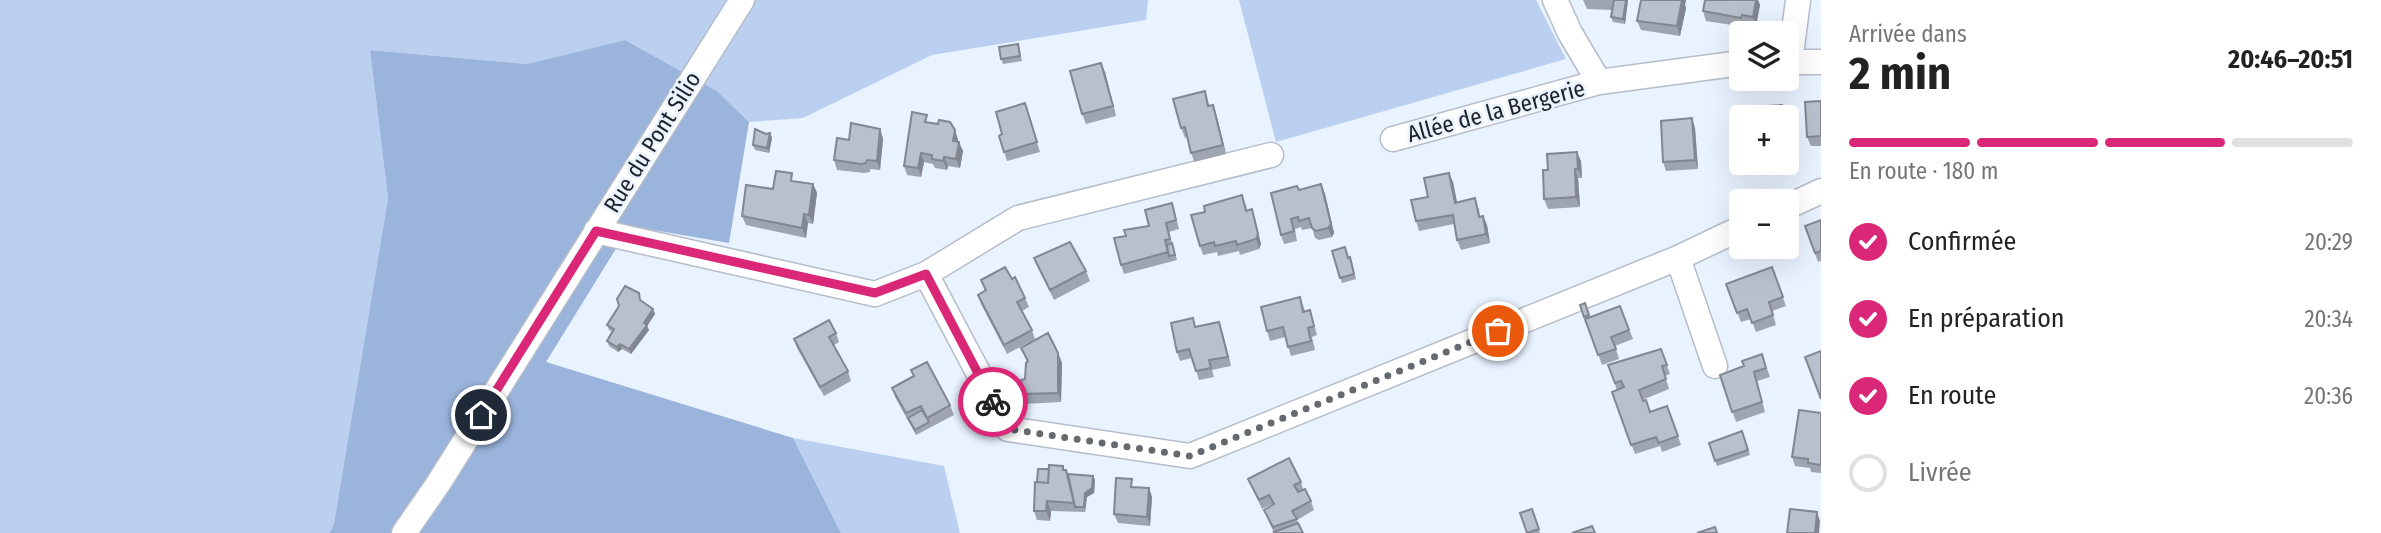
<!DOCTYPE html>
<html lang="fr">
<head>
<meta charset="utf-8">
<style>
	body { margin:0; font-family:"Fira Sans Condensed",sans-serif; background:#f6f6f6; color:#222; height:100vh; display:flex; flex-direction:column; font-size:26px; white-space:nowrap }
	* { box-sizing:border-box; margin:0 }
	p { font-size:23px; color:#767676 }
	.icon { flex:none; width:38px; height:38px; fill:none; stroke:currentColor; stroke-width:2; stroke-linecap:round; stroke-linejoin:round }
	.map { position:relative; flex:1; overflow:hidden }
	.sheet { display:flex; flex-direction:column; background:#fff; width:560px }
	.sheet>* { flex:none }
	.controls { position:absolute; left:1729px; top:21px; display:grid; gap:14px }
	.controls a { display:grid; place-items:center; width:70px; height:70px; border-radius:7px; background:#fff; box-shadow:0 7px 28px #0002; font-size:35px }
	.pin { position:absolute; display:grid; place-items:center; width:60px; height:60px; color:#fff; margin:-30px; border:4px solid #fff; border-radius:50%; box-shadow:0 2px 7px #0007 }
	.courier { position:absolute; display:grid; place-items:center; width:70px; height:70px; margin:-35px; border:5px solid #db2777; border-radius:50%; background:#fff; color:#222; box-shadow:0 2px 9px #0007 }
	.head em { font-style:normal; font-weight:700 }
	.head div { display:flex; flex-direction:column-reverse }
	.head { display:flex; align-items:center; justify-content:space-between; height:119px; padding:0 28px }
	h1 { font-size:46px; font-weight:700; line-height:52px }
	.bar { display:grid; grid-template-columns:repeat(4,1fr); gap:10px 7px; align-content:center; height:84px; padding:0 28px }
	.bar i { height:9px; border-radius:5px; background:#e0e0e0 }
	.bar .selected { background:#db2777 }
	.bar p { grid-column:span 4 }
	ol { padding:0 28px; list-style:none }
	li { display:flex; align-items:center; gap:21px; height:77px }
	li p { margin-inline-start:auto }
	li .icon { padding:7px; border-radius:50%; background:#db2777; color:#fff; stroke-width:4 }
	li:last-child { color:#767676 }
	li i { width:38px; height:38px; border:4px solid #e0e0e0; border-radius:50% }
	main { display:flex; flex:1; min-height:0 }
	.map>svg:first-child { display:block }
	.green { fill:#bbd0f0 }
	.forest { fill:#9bb4dc }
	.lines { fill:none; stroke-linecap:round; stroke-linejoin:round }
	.street-casing { stroke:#b5bdca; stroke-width:27 }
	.street { stroke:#fff; stroke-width:24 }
	.wall { fill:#9ea5b0 }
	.shaded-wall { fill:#818690 }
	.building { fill:#b8c0cd; stroke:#818690; stroke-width:2 }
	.done { stroke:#656a71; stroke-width:7; stroke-dasharray:0 12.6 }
	.route { stroke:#db2777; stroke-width:9 }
	.labels { text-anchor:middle; stroke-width:5; stroke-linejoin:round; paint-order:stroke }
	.street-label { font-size:23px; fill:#1e2125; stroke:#e9f2ff }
</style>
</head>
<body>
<main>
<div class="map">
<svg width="1821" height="533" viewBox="0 0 1821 533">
	<rect width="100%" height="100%" fill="#e9f2ff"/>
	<path class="green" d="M0,0H1148L1146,20L932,55L803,118L749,122L717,91L625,40L527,64L370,50L388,198L334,524L329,533H0Z
		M1239,0H1536L1566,59L1276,142Z
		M793,438L944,466L960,533H841Z"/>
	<path class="forest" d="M625,40L717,91L749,122L729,243L630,226L546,362L793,438L841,533H329L334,524L388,198L370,50L527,64Z"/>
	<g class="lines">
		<g class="street-casing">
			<path id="street" d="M1787,62H1821
				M1790,62L1798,0
				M1599,82L1741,63
				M1393,139L1599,82L1570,33L1555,0
				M1787,207L1821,191
				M596,231L875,294L926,274L1018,218L1271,155
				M1678,258L1715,366
				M926,274L1008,429L1190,456L1678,258L1741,228
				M404,533L438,484L742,0"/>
		</g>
		<use href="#street" class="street"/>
	</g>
	<path class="wall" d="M1583,0H1628L1625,24L1613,22L1611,17L1613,10L1587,9Z
		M1641,0H1686L1685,5L1686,8L1680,36L1641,30L1637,21Z
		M1705,0H1758L1760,5L1756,26L1745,24V27L1706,21L1703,11Z
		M1018,44L1022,61L1003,64L1001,59Z
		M1105,72L1116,116L1086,124L1082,114Z
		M1208,101L1209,106L1213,105L1216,114L1226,154L1194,162L1187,137L1185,138L1181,128Z
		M1821,101V146H1811L1807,137Z
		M1028,113L1040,152L1007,161L999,136L1002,134Z
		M930,123L958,139V142L963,151L960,168L948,166L947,170L935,168L933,164L924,162L921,177L907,175L904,166Z
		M1695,128L1698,169L1666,171L1663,162Z
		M880,129L883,139L880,170L870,169V172L864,173L837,170L834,160L849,140Z
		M770,133L772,138L769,153L755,150L753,145L766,134Z
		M1581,161L1582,178H1578L1580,207L1548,209L1544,199L1548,170Z
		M795,182L813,184L817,193L813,224L808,223L806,238L746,225L742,216L773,189Z
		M1453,182L1457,203L1479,208L1480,217L1483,216L1487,225L1490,243L1461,250L1457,240L1454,224L1419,231L1416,221L1428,197Z
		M1321,184L1325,194L1334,233L1332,237L1319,240L1315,238L1312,228L1302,230L1301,227L1295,229L1297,241L1284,244L1281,235L1299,190Z
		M1246,204L1247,211L1252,209L1255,219L1261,244L1259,249L1240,255L1239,251L1218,256L1217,252L1203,255L1200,246L1205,212Z
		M1175,213L1179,229L1169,232L1177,260L1124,274L1121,265L1126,236L1149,226Z
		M1821,220V261L1818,262L1805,226Z
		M1332,251L1348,258L1352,262L1356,279L1342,283Z
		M1034,258L1086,271L1090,281L1054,300L1038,268Z
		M1772,267L1786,306L1772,311L1776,325L1756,332L1751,319L1741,322L1726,284Z
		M1012,279L1025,298L1029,307L1022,311L1032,330L1035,339L1007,354L981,304L978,295L985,291L981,280Z
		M639,293L641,301L653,309L655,314L647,326L649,330L631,354L622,349L618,352L609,346L607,341L613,332L609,330L607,325Z
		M1300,297L1305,311L1310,310L1317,335L1312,337L1315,350L1291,356L1285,337L1270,341L1267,331Z
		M1585,303L1590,317L1620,306L1633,339L1615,346L1619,359L1602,365L1580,305Z
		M1196,326L1222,331L1231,366L1212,370L1214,377L1199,380L1192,358L1180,361L1177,352Z
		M836,333L839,342L834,345L848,371L851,381L824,396L797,348L794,339Z
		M1021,348L1058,353L1062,363L1061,402L1024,404L1021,394L1025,379L1027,362Z
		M1661,349L1670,374L1665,376L1669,389L1642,400L1651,412L1667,406L1681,445L1662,452L1660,446L1635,454L1612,392L1617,390L1608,365Z
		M1762,354L1770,377L1757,381L1765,412L1736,422L1720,375L1744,366Z
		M911,370L950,405L954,415L916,435L895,397L892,388L913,376Z
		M1821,413V473L1811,472L1810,468L1795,466L1792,457Z
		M1742,431L1750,455L1717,466L1709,443Z
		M1064,470H1066L1068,474L1093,476L1095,480L1094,493L1087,497L1085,512L1051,511L1050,521L1037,520L1034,511Z
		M1248,479L1301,482L1303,489L1311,501L1314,510L1297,520L1303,533H1274L1264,510L1273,505L1272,504L1262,509Z
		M1135,487L1149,488L1152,497L1150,526L1118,523L1114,514Z
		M1532,509L1540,533H1527Z"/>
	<path class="shaded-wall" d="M1626,0H1628L1625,24L1623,19Z
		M1682,0H1686L1685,5L1686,8L1680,36L1677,26Z
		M1756,0H1758L1760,5L1756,26L1753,17Z
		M1101,63L1105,72L1116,116L1113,106Z
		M1213,105L1216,114L1226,154L1223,145Z
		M1692,118L1695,128L1698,169L1695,160Z
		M1787,127L1790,151L1787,142Z
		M880,129L883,139L880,170L877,161Z
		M955,130L958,139L957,150L953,141Z
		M770,133L772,138L769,153L767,148Z
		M959,142L963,151L960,168L956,159Z
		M1577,152L1581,161L1582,178L1578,169Z
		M921,153L924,162L921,177L918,168Z
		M944,157L948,166L947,170L943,161Z
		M1575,169L1578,178L1580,207L1576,197Z
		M1449,173L1453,182L1459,212L1455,203Z
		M813,184L817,193L813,224L809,215Z
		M1321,184L1325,194L1334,233L1332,237L1328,228Z
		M1252,209L1261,244L1259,249L1256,239Z
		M804,214L808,223L806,238L802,228Z
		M1483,216L1487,225L1490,243L1486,234Z
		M653,309L655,314L647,326L649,330L631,354L629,349Z
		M1219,322L1222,331L1231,366L1228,357Z
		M620,344L622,349L618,352L617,347Z
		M1058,353L1062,363L1061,402L1058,393Z
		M1093,476L1095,480L1094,493L1087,497L1085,512L1084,507L1085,493Z
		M1149,488L1152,497L1150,526L1147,517Z
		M1047,501L1051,511L1050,521L1046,511Z
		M1817,512L1820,521L1819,533H1815Z"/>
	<path class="building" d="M1614,0H1626L1623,19L1611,17Z
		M1641,0H1682L1677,26L1637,21Z
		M1705,0H1756L1753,17L1742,15L1741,18L1703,11Z
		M1018,44L1020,56L1001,59L999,47Z
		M1101,63L1113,106L1082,114L1070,71Z
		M1205,91L1208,106L1213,105L1223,145L1191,153L1185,127L1181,128L1173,99Z
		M1821,101V136L1807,137L1805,102Z
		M1025,103L1037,142L1004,152L999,136L1002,134L996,112Z
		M1782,105L1783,117H1753V107Z
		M912,112L927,115L925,122L938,124L939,120L950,122L955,130L953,141L959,142L956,159L944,157L943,161L932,159V155L921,153L918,168L904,166Z
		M1692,118L1695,160L1663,162L1661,121Z
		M851,123L880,129L877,161L867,160L866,163L861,164L834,160L837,138L849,140Z
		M755,129L766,134L770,133L767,148L753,145Z
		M1577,152L1578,169H1575L1576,197L1544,199L1543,170H1548L1547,154Z
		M776,171L792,173L791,181L813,184L809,215L804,214L802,228L742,216L746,185L773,189Z
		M1449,173L1455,203L1475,198L1479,217L1483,216L1486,234L1457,240L1453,215L1416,221L1411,200L1428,197L1424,178Z
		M1321,184L1331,224L1328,228L1316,231L1312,228L1309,218L1299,221L1298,217L1291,219L1294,231L1281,235L1271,193L1297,186L1299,190Z
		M1242,195L1246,211L1252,209L1258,234L1256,239L1237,245L1236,241L1215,246L1214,242L1200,246L1191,215L1205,212L1204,206Z
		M1172,203L1176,220L1166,223L1170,239L1165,240L1168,252L1121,265L1114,238L1126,236L1124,230L1149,226L1145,210Z
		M1821,220V251L1815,253L1805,226Z
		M1070,242L1086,271L1050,290L1034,258Z
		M1172,243L1175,255L1169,256L1167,245Z
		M1345,247L1348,258L1350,257L1354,274L1340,278L1332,251Z
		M1005,267L1012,279L1015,277L1025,298L1017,302L1032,330L1004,345L978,295L986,290L981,280Z
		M1772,267L1783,297L1769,302L1773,315L1752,323L1747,309L1737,313L1726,284Z
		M625,286L639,293L640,300L653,309L644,323L647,325L629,349L620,344L617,347L607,341L614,329L607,325L619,306L617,299Z
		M1300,297L1303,312L1310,310L1314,326L1308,328L1311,341L1288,347L1283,327L1267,331L1261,307Z
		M1585,303L1589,315L1584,317L1580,305Z
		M1620,306L1629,330L1611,337L1616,349L1598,355L1585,319Z
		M1193,318L1195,327L1219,322L1228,357L1209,360L1211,368L1196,371L1189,349L1177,352L1171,323Z
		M829,320L836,333L829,337L848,371L820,387L794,339Z
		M1048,333L1058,353V393L1021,394V380L1025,379L1026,363L1028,361L1021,348Z
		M1661,349L1667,365L1662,366L1666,379L1639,390L1643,401L1646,400L1650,412L1667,406L1678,436L1659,443L1656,437L1631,445L1612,392L1624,387L1621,381L1615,383L1608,365Z
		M1821,351V399L1805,357Z
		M1762,354L1766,368L1754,372L1762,402L1732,412L1720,375L1744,366L1742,361Z
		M927,362L950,405L927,418L921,406L906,413L892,388L914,376L911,370Z
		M922,410L929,422L915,430L908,418Z
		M1799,410L1821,413V465L1808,463V459L1792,457Z
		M1742,431L1748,450L1715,461L1709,443Z
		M1289,458L1301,482L1294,485L1298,492L1305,489L1311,501L1292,511L1297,519L1273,527L1264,510L1274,504L1269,495L1259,500L1248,479Z
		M1049,465L1063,466V470H1066L1074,503L1047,501L1046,511H1034L1035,482L1048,483Z
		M1038,469H1049L1048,483L1037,482Z
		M1068,474L1093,476L1092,488L1085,493L1084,507H1075Z
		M1116,478L1132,479L1131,487L1149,488L1147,517L1114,514Z
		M1532,509L1539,529L1527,533L1520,513Z
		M1790,509L1817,512L1815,533H1787Z
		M1298,523L1303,533H1275L1274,532Z
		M1592,526L1595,533H1572Z
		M1715,527L1717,533H1697Z"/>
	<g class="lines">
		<path class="done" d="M993,402L1008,429L1190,456L1498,331"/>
		<path class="route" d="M481,415L596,231L875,293L926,274L993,402"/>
	</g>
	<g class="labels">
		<g class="street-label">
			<text transform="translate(1496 111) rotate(-15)" y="8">Allée de la Bergerie</text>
			<text transform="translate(652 142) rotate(-58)" y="8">Rue du Pont Silio</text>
		</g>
	</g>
</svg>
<div class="controls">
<a><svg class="icon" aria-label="layers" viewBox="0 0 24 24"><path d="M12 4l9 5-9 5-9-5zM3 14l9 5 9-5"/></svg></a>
<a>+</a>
<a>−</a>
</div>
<div class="pin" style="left:1498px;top:331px;background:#ea580c"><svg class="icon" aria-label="bag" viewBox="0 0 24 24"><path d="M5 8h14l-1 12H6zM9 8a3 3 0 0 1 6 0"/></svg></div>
<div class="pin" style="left:481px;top:415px;background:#1f2937"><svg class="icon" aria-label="home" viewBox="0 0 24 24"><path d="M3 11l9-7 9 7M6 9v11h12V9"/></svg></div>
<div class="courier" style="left:993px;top:402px"><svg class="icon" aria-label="bike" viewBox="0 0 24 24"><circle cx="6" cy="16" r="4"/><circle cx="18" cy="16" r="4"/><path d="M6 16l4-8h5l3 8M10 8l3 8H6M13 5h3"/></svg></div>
</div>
<section class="sheet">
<div class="head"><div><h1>2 min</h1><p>Arrivée dans</p></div><em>20:46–20:51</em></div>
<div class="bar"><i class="selected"></i><i class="selected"></i><i class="selected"></i><i></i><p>En route · 180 m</p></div>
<ol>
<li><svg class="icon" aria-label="check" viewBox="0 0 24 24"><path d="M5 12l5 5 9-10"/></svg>Confirmée<p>20:29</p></li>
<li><svg class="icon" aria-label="check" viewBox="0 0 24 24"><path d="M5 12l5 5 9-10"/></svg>En préparation<p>20:34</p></li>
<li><svg class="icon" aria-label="check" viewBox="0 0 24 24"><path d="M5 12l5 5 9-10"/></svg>En route<p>20:36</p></li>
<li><i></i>Livrée</li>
</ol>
</section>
</main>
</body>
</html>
